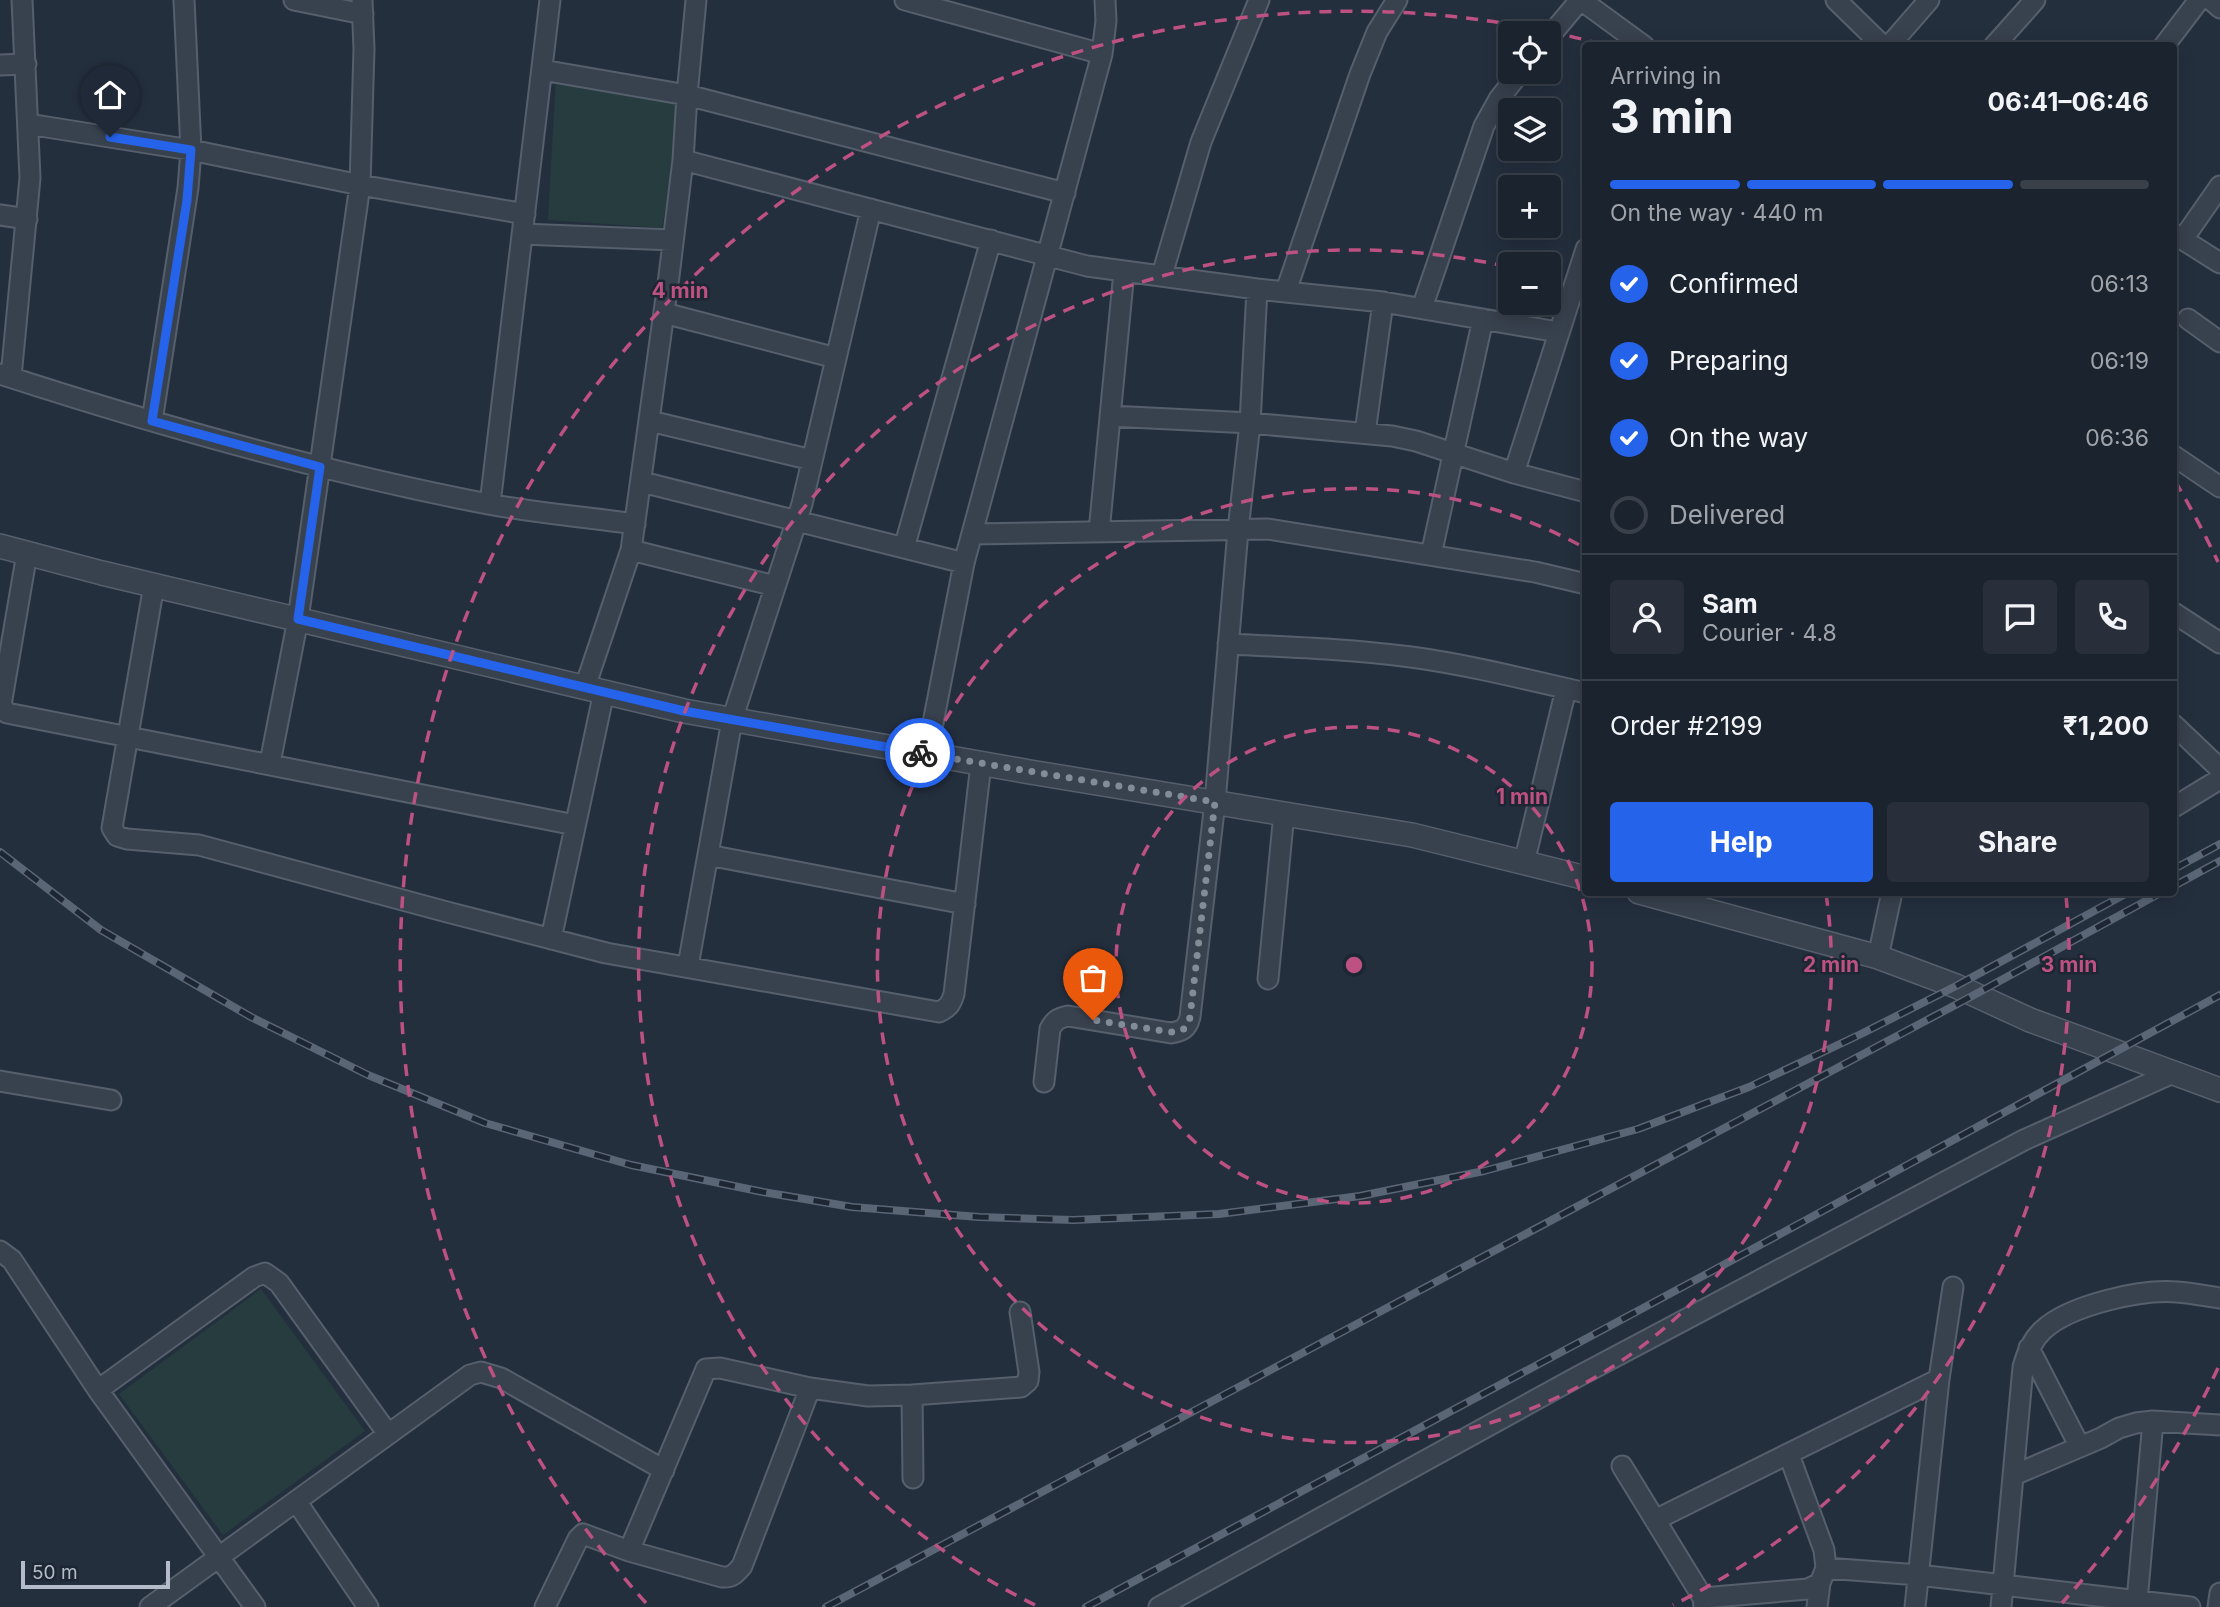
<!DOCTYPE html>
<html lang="en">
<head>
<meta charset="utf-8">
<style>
	body { margin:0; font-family:Inter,sans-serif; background:#282f3a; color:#f1f3f6; height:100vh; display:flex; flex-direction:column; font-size:26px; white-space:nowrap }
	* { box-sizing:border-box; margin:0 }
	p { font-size:23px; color:#a0a4aa }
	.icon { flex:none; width:38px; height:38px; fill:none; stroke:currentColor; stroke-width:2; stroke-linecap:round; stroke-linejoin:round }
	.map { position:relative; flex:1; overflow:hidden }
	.details { position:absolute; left:1582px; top:42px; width:595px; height:854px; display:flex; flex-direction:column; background:#1b232e; border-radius:7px; box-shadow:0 4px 18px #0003,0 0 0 2px #39404a }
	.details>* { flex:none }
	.buttons { position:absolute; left:1498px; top:21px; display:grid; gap:14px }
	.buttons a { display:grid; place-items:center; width:63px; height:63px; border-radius:7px; background:#1b232e; box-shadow:0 4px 18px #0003,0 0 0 2px #39404a; font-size:35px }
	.scale { position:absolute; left:21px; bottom:18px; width:149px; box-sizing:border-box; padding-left:7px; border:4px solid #b4bcc9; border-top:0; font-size:19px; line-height:24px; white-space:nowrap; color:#b4bcc9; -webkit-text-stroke:5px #1d2633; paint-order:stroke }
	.pin { position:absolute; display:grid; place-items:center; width:60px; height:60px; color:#fff; margin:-72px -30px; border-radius:50% 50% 50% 0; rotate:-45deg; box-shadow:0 0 7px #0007 }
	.pin .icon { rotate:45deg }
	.courier { position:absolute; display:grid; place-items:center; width:70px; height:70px; margin:-35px; border:5px solid #2563eb; border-radius:50%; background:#fff; color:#222; box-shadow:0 2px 9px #0007 }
	.overview em { font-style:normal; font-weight:700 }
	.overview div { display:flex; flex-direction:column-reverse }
	.overview { display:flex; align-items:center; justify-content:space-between; height:119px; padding:0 28px }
	h1 { font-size:46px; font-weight:700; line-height:52px }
	.bar { display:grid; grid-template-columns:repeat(4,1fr); gap:10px 7px; align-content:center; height:84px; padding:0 28px }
	.bar i { height:9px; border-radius:5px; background:#39404a }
	.bar .active { background:#2563eb }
	.bar p { grid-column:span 4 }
	.line { display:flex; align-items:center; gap:18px; padding:0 28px; border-top:2px solid #39404a }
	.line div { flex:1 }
	.round { display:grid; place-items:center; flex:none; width:74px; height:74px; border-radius:7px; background:#282f3a }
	ol { padding:0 28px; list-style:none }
	li { display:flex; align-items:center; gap:21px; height:77px }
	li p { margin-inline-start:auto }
	li .icon { padding:7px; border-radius:50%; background:#2563eb; color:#fff; stroke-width:4 }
	li:last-child { color:#a0a4aa }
	li i { width:38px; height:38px; border:4px solid #39404a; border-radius:50% }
	.cta { display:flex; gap:14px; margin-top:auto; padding:14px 28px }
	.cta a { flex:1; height:80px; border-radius:7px; background:#2563eb; color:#fff; font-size:28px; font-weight:700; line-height:80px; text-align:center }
	.cta a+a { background:#282f3a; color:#f1f3f6 }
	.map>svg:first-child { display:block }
	.green { fill:#263c3f }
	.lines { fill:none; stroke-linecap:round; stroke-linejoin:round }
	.minor-casing { stroke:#565f6c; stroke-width:23 }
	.tertiary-casing { stroke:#565f6c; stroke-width:26 }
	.minor { stroke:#38414e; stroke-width:19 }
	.tertiary { stroke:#38414e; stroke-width:23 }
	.rail-casing { stroke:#5a6575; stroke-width:8 }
	.rail { stroke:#1d2633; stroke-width:5; stroke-dasharray:16; stroke-linecap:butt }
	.done { stroke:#828b98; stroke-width:7; stroke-dasharray:0 12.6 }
	.route { stroke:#2563eb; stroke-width:9 }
	.ring { fill:none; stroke:#bd5182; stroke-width:3.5; stroke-dasharray:12 9 }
	.centre { fill:#bd5182; stroke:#1d2633; stroke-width:3.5 }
	.ring-label { font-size:21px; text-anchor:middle; font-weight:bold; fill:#bd5182; stroke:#1d2633; stroke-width:5; stroke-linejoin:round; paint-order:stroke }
</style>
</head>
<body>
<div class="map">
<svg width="2220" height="1607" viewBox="0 0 2220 1607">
	<rect width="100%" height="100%" fill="#242f3e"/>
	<path class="green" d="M556,78L684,99L662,228L548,220Z
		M261,1289L365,1431L223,1535L119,1394Z"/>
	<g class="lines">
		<g class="minor-casing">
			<path id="minor" d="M294,0L363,14
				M696,0L687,95L1065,193
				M905,0L1102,54
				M1581,0L1644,46
				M1836,0L1883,46
				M2211,0L2220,8
				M1549,37L1580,0
				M1889,46L1929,0
				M1994,46L2035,0
				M2164,46L2199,0
				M0,65L26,64
				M542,70L687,95L683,160L669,276L631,550L585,687
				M28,124L191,150L360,185L525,214
				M683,160L1087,266L1257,289L1383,302L1558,332
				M0,215L27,219
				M522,234L673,240
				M2174,234L2220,263
				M2183,239L2220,186
				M1162,275L1201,142L1259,0
				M1286,291L1360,74L1377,32L1397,0
				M1422,308L1484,126L1499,99L1520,72
				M664,313L836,358
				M2188,319L2220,342
				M0,374C160,426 322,472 488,504C536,513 586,517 635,524
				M11,377L30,178L22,0
				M1110,416L1250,423L1392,436L1416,441L1514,473L1586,492
				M152,421L188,188L191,150L184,0
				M650,421L812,460
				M1365,433L1383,302
				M2174,456L2220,487
				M1514,473L1586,249
				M642,482L964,563
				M490,504L550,0
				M1099,532L1124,271
				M972,534L1268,529L1535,572L1586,584
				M904,548L991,240
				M631,550L775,586
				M27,553L1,705L7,713L575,825
				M1431,555L1483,319
				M154,585L112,828L117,836L127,839L199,845L447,912L606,953L939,1012C948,1008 951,1004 954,994L981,764
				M2174,613L2220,643
				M1228,644C1289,647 1350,649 1411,657C1470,665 1528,680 1586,693
				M2174,725L2220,769
				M927,754L964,563L1102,54L1106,21L1105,0
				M270,763L298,619L360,185L364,49L362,0
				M2174,807L2220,779
				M708,855L965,904
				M1524,863L1566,689
				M551,939L604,692
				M1878,957L1892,892
				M688,966L732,720L802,504L871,209
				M1268,979L1284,813
				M0,1081L111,1100
				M1044,1082L1050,1029C1054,1021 1058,1018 1068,1016L1171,1033C1182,1031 1187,1029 1190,1017L1215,802L1238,530L1250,423L1257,289
				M0,1251L12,1260L98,1390L255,1607
				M2029,1348L2080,1447
				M98,1390L254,1277L265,1273L279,1283L388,1434
				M912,1395L913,1478
				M1622,1466L1703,1598L1704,1607
				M2014,1475L2101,1438L2119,1428L2136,1423L2153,1421L2220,1425
				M296,1501L368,1607
				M1655,1520L1939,1379
				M629,1551L706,1369L720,1368L810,1388L868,1396L912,1395L1021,1387L1028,1381L1029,1372L1020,1312
				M1826,1568L1919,1575L2190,1607
				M1703,1598L1808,1589L1820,1583L1826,1568L1824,1550L1789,1455
				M2137,1601L2153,1421
				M150,1607L470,1375L481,1372L501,1378L664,1470
				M545,1607L578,1539L583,1534L629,1551L722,1577C732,1578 736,1573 742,1566L810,1388
				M1159,1607L1577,1377L2024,1140L2175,1072
				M1817,1607L1820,1583
				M1915,1607L1939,1379L1953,1287
				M2001,1607L2023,1367C2027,1353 2032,1340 2043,1330C2070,1305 2141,1289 2177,1292C2191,1293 2206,1296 2220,1298
				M2218,1607L2220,1593"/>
		</g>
		<g class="tertiary-casing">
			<path id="tertiary" d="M0,546L102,573L684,711L1030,772L1412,835L1586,878
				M1639,892L1878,957L1956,986L2030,1020L2220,1090"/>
		</g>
		<use href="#minor" class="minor"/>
		<use href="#tertiary" class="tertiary"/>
		<g class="rail-casing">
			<path id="rail" d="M0,852L101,930L251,1017L368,1075L485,1123L631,1165L763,1192L852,1207L979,1217L1073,1220L1219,1214L1360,1196L1484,1171L1638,1129L1749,1087L1861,1034L1956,986L2129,892
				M2174,869L2220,844
				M2174,886L2220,861
				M826,1607L1974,995L2162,892
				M1086,1607L1714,1270L2220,995"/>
		</g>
		<use href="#rail" class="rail"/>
	</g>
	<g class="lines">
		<path class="done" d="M920,753L1215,802L1190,1017C1187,1029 1182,1032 1171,1032L1093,1020"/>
		<path class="route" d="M110,137L191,150L187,200L152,421L320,467L298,619L684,711L920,753"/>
	</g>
	<g class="ring">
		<circle cx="1354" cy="965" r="238"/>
		<path d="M1826 894A477 477 0 1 1 1585 548"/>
		<path d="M1035 1605A715 715 0 0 1 1509 267M2066 896A715 715 0 0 1 1673 1605"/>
		<path d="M2218 1368A953 953 0 0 1 2062 1603M646 1603A953 953 0 0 1 1601 44M2175 481A953 953 0 0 1 2218 562"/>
	</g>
	<circle cx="1354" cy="965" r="10" class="centre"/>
	<g class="ring-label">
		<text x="680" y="298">4 min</text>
		<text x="1522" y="804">1 min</text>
		<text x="1831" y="972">2 min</text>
		<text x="2069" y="972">3 min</text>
	</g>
</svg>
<div class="buttons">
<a><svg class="icon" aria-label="locate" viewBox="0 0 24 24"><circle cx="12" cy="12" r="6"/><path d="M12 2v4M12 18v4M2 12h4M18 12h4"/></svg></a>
<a><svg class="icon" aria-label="layers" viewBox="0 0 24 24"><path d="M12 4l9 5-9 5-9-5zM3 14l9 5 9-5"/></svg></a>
<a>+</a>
<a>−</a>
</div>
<div class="scale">50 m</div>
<div class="pin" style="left:1093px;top:1020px;background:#ea580c"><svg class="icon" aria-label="bag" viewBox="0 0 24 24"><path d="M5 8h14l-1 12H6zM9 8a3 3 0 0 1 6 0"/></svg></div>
<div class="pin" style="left:110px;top:137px;background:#1f2937"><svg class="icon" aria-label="home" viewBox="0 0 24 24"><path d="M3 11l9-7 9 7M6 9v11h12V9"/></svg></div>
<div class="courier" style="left:920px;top:753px"><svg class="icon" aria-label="bike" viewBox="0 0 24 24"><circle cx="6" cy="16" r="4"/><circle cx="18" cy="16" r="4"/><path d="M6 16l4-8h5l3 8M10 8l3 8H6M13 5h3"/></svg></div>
<section class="details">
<div class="overview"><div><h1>3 min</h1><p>Arriving in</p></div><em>06:41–06:46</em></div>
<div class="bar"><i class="active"></i><i class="active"></i><i class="active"></i><i></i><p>On the way · 440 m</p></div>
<ol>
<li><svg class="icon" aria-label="check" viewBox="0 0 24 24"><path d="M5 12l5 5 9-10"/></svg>Confirmed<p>06:13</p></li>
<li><svg class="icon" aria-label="check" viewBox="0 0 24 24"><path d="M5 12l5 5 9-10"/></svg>Preparing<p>06:19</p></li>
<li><svg class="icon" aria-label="check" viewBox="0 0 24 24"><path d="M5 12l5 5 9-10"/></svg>On the way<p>06:36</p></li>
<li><i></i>Delivered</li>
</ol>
<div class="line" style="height:126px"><a class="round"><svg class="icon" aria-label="person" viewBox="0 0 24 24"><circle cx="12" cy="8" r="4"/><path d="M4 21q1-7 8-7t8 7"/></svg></a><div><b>Sam</b><p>Courier · 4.8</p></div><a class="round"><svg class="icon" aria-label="chat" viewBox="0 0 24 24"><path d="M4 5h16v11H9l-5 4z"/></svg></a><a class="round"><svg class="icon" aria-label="phone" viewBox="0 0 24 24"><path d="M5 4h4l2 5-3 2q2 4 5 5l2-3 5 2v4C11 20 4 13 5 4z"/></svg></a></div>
<div class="line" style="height:91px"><div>Order #2199</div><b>₹1,200</b></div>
<div class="cta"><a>Help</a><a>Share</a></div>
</section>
</div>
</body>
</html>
